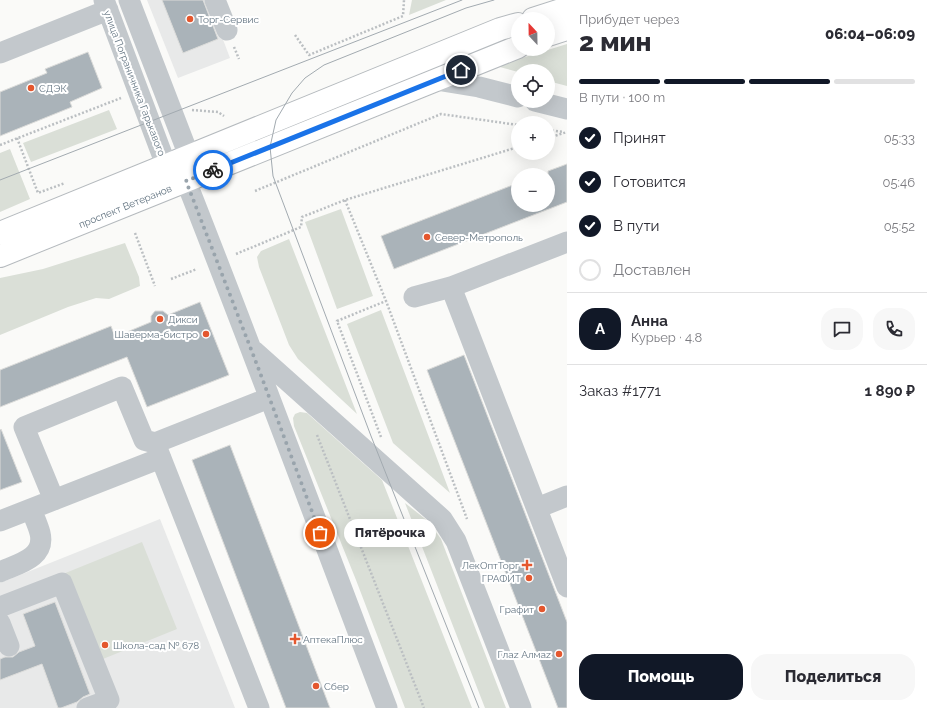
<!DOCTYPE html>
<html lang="ru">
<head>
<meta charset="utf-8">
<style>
	body { margin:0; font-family:Raleway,sans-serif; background:#f7f7f7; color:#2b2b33; height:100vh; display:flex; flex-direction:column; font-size:15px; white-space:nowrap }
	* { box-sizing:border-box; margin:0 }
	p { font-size:13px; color:#7c7c81 }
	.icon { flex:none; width:22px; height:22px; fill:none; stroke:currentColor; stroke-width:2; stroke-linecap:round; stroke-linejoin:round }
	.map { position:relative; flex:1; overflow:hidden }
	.details { display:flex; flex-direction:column; background:#fff; width:360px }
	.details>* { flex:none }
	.needle { width:26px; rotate:338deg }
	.tools { position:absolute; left:511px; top:12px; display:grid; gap:8px }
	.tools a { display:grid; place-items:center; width:44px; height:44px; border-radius:50%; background:#fff; box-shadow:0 4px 16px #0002; font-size:20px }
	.pin { position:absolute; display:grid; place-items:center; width:34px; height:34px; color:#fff; margin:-17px; border:2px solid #fff; border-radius:50%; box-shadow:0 1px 4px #0007 }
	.courier { position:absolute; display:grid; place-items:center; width:40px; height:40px; margin:-20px; border:3px solid #1a73e8; border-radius:50%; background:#fff; color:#222; box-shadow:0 1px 5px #0007 }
	.bubble { position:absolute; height:28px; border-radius:14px; background:#fff; box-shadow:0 4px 16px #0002; font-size:13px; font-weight:800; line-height:28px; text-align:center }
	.headline em { font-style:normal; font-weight:800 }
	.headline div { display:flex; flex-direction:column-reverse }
	.headline { display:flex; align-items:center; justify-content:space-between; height:68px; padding:0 12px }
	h1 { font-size:26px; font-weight:800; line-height:30px }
	.bar { display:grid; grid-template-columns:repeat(4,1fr); gap:6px 4px; align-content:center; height:48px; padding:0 12px }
	.bar i { height:5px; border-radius:3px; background:#e1e1e2 }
	.bar .on { background:#111827 }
	.bar p { grid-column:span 4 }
	.line { display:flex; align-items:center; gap:10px; padding:0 12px; border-top:1px solid #e1e1e2 }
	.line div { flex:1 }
	.round { display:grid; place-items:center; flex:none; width:42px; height:42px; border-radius:16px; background:#f7f7f7 }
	ol { padding:0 12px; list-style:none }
	li { display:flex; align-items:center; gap:12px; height:44px }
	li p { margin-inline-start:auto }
	li .icon { padding:4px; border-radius:50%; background:#111827; color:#fff; stroke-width:4 }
	li:last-child { color:#7c7c81 }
	li i { width:22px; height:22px; border:2px solid #e1e1e2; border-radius:50% }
	.primary-button { display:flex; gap:8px; margin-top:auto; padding:8px 12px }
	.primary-button a { flex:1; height:46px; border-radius:16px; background:#111827; color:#fff; font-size:16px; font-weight:800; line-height:46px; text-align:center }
	.primary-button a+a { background:#f7f7f7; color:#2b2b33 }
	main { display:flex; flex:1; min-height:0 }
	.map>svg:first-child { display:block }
	.built { fill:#e8e9e9 }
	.green { fill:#dadfd7 }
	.building { fill:#aab3b9; stroke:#dcdcda }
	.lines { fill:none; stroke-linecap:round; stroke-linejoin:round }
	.major-casing { stroke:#b5babe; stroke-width:24 }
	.path { stroke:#bbbfc2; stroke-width:2.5; stroke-dasharray:2 2; stroke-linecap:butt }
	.minor { stroke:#c3c8cc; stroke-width:21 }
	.major { stroke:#fff; stroke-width:22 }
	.tram { stroke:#a2aab0; stroke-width:1 }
	.done { stroke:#99a4ac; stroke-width:4; stroke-dasharray:0 7.2 }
	.route { stroke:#1a73e8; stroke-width:5 }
	.poi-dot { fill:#e4572e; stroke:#fff; stroke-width:1.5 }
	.labels { text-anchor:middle; stroke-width:4; stroke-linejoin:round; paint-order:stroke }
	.poi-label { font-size:10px; fill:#657683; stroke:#fff; text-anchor:start }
	.street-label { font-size:10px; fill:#657683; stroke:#fff }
</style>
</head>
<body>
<main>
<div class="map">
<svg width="567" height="708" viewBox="0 0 567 708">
	<rect width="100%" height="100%" fill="#fafaf8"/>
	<path class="built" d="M147,0H208L230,58L178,78Z
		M160,519L235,708H0V583Z"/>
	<path class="green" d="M412,0H446L409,15Z
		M567,44V86L548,81V71H518V72L496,66Z
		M109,110L117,129L31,162L23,143Z
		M10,149L30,199L0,212V153Z
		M341,209L373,296L337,309L305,222Z
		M289,239L357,414L298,359L289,345L259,267L257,257L261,251Z
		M125,243L139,277L140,286L109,299L96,298L68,307L0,335V278L43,269Z
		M381,310L450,493L393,443L347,324Z
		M300,412L307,413L382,480L472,708H405L356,580L294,426L293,418L295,414Z
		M405,503L428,521L441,539L506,708H485Z
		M142,542L177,629L98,661L63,574Z"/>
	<path class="building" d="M162,0H203L218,39L183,53Z
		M88,52L102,88L70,102L72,107L0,136V92L47,73L45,69Z
		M567,164V202L394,269L381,236L518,183V205H548V171Z
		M200,302L229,375L147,407L127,357L0,407V370L111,326L115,337L151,322V316L155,311H163L168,315Z
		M464,355L567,622V708H558L427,370Z
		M1,429L22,482L0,490V430Z
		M230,445L330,708H286L192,460Z
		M55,602L90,694L83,697L77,702L61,708H58L42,664L0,680V659L5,657H13L19,652L35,646L23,614Z"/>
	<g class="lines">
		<g class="major-casing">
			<path id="major" d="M533,19L567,8
				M548,35L567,29
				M0,233L500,29L518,24
				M0,256L518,47"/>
		</g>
		<path class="path" d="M295,35L309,55L403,16L404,0
			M234,47L239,59
			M192,110L218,112L224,116
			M548,130L563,132
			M17,138L38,193L65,183
			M548,138L567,132
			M0,145L121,98
			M255,191L441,114L518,125
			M345,200L386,301L467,519
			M135,233L155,286
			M236,254L301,227L302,217L345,200L518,147
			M171,279L197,269
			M317,435L424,708
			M381,437L337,321L386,301"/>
		<path class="minor" d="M104,0L166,165L179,176
			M129,0L189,156L186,181C255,356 320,532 387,708
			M215,0L227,30
			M0,53L108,10
			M436,80L479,87L518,97
			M535,101L567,109
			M451,287L567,587
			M414,297L451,287L567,242
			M254,351L442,519L456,541L521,708
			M54,500L24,427L122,387L144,440L155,443
			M537,508L567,496
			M0,521L161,458
			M0,572C18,564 46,558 40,533C38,525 34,517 31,509
			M0,607L62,583L109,700L87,708
			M0,623L9,646
			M259,708L155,443L269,398"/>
		<use href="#major" class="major"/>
		<path class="tram" d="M0,180L462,0
			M479,708L371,436L273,176L270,147L276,120L292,93L305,78L324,65L466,8L494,0"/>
	</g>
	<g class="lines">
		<path class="done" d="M213,170L186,181L259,370L320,533"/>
		<path class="route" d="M213,170L461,70"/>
	</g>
	<g class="poi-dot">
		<circle cx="190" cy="19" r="4"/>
		<circle cx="31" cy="88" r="4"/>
		<circle cx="427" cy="237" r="4"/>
		<circle cx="160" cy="319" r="4"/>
		<circle cx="206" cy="334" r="4"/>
		<path d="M525 559h4v4h4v4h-4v4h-4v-4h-4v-4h4z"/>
		<circle cx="529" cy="578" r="4"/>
		<circle cx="542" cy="609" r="4"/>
		<path d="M293 633h4v4h4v4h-4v4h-4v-4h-4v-4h4z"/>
		<circle cx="105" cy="645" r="4"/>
		<circle cx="559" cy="654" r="4"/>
		<circle cx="316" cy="686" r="4"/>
	</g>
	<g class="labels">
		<g class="poi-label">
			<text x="198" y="23">Торг-Сервис</text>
			<text x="39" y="92">СДЭК</text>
			<text x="435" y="241">Север-Метрополь</text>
			<text x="168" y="323">Дикси</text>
			<text x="198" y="338" text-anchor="end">Шаверма-бистро</text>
			<text x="519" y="569" text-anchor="end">ЛекОптТорг</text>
			<text x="521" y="582" text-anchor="end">ГРАФИТ</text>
			<text x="534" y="613" text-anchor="end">Графит</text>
			<text x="303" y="643">АптекаПлюс</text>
			<text x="113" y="649">Школа-сад № 678</text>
			<text x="551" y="658" text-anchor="end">Глаz Алмаz</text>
			<text x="324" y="690">Сбер</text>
		</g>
		<g class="street-label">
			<text transform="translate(135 83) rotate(69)" y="4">улица Пограничника Гарькавого</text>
			<text transform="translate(125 206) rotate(-22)" y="4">проспект Ветеранов</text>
		</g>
	</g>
</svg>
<div class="tools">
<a><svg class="needle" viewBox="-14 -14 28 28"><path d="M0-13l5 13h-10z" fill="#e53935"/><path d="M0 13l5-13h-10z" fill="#7c7c81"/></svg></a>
<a><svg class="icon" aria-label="locate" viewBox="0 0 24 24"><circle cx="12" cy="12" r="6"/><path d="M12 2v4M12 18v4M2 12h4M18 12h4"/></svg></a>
<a>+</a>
<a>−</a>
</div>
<div class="pin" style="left:320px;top:533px;background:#ea580c"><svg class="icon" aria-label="bag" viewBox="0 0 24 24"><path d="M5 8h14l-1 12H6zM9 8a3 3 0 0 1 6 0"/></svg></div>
<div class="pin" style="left:461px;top:70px;background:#1f2937"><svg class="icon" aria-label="home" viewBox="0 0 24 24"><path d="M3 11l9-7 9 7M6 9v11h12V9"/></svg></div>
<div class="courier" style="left:213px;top:170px"><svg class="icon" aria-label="bike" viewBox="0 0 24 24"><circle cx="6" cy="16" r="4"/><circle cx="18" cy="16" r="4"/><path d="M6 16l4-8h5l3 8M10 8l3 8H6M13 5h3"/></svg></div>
<div class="bubble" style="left:344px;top:519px;width:92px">Пятёрочка</div>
</div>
<section class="details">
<div class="headline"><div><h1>2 мин</h1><p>Прибудет через</p></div><em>06:04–06:09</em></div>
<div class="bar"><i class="on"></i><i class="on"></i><i class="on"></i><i></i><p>В пути · 100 m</p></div>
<ol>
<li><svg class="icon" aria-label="check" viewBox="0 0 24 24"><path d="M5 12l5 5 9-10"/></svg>Принят<p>05:33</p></li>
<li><svg class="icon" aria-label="check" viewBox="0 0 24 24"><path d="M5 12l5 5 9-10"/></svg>Готовится<p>05:46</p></li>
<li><svg class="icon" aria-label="check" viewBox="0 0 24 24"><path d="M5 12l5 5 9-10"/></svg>В пути<p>05:52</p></li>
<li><i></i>Доставлен</li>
</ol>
<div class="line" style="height:72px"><b class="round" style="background:#111827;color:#fff">А</b><div><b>Анна</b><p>Курьер · 4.8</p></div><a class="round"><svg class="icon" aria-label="chat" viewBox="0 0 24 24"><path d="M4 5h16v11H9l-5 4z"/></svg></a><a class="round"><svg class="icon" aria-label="phone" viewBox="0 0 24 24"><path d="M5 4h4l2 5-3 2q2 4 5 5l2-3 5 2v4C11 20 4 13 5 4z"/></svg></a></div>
<div class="line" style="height:52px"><div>Заказ #1771</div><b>1 890 ₽</b></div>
<div class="primary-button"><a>Помощь</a><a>Поделиться</a></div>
</section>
</main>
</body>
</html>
